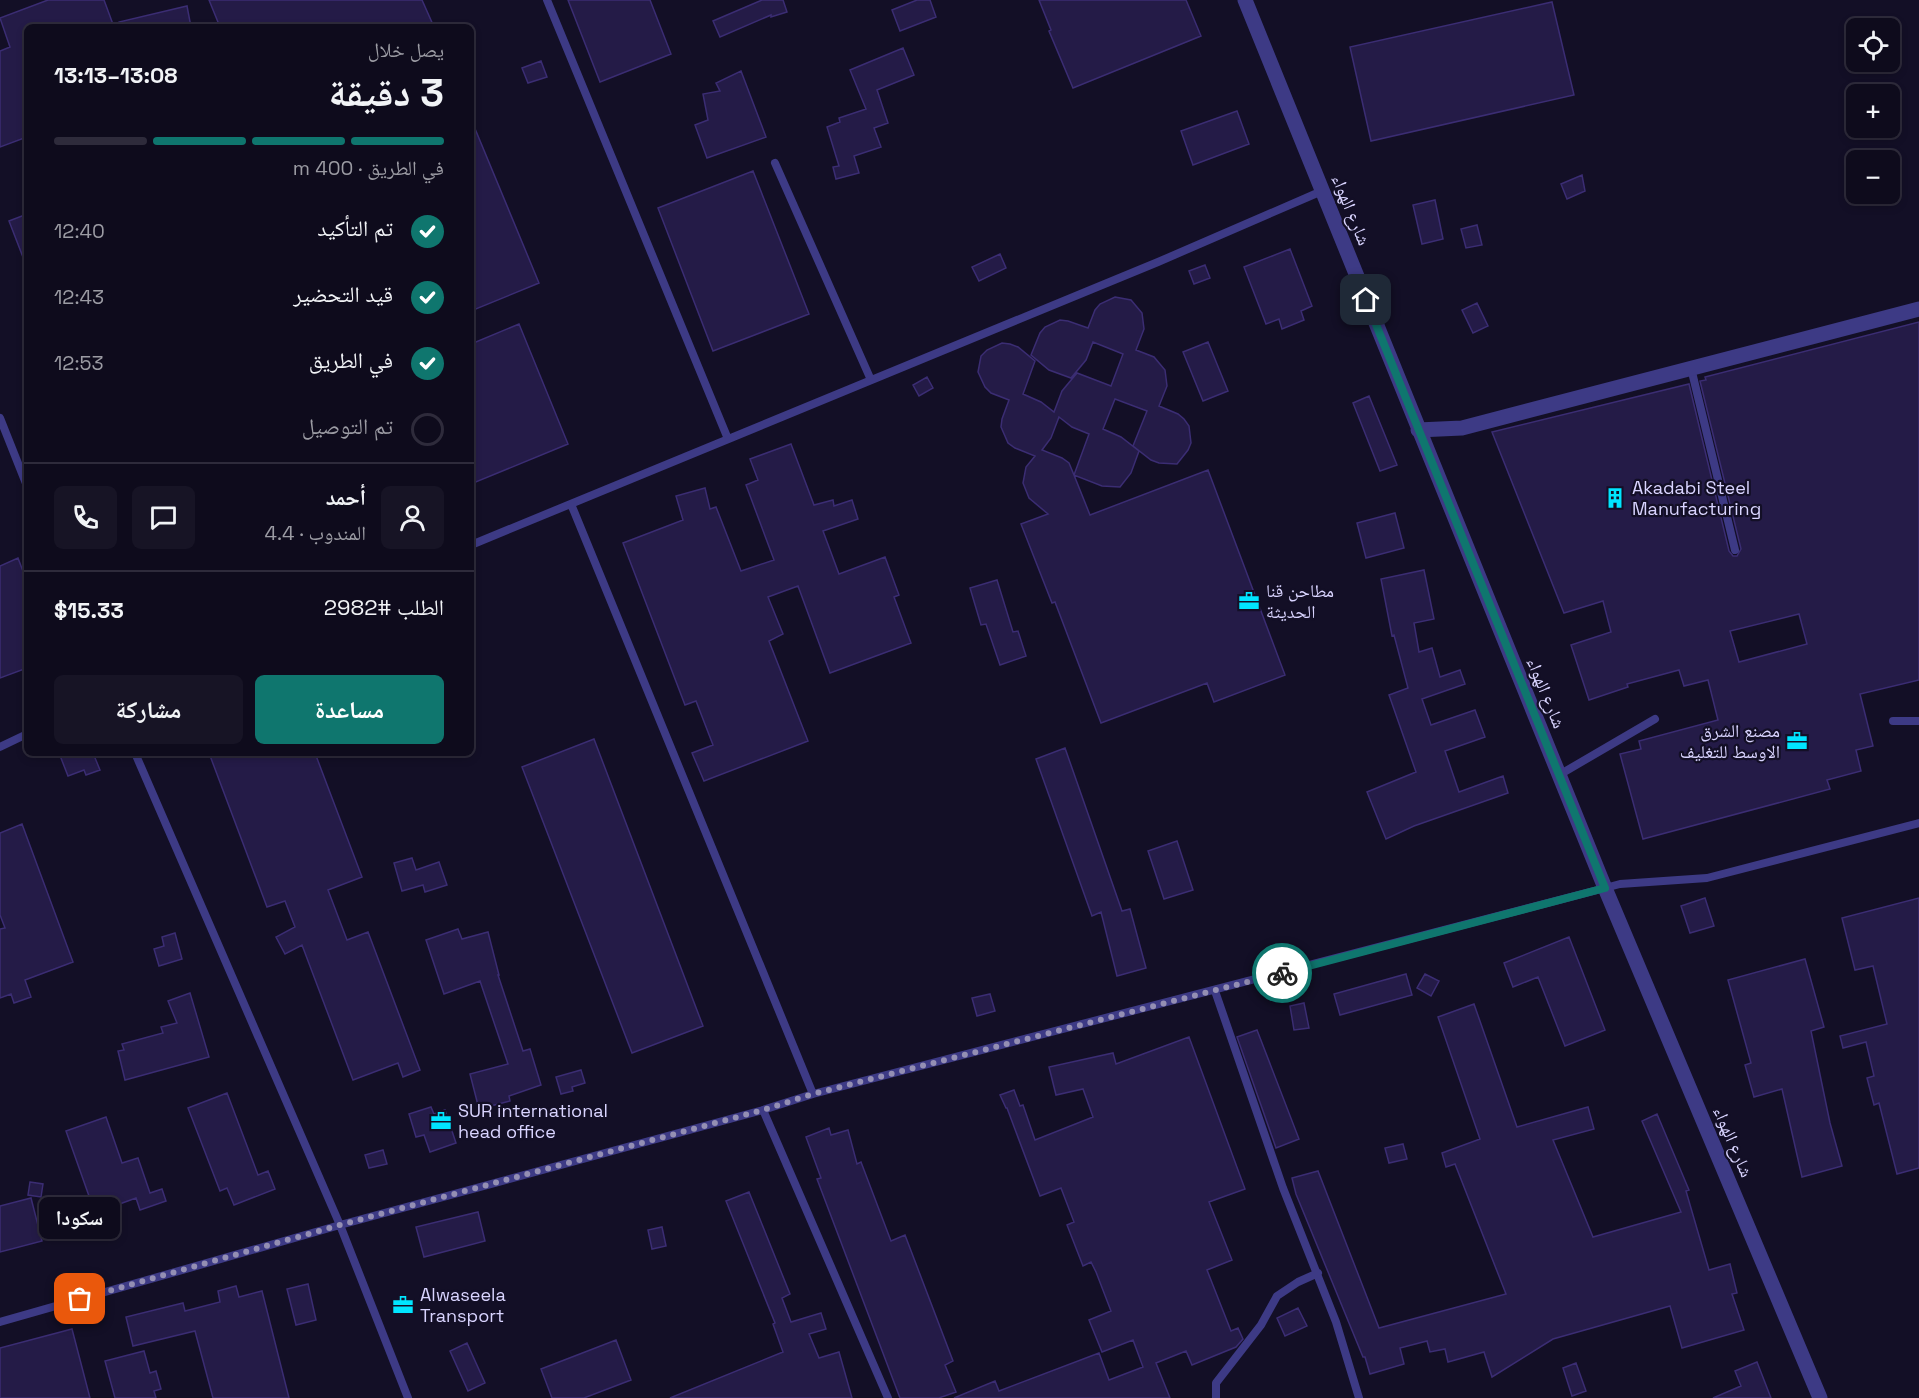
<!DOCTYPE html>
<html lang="ar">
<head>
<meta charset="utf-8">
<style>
	body { margin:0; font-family:"Space Grotesk","Noto Naskh Arabic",sans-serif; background:#171425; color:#f1f3f6; direction:rtl; height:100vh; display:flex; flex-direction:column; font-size:22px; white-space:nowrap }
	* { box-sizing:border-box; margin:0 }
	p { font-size:20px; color:#9b9ba3 }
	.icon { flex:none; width:33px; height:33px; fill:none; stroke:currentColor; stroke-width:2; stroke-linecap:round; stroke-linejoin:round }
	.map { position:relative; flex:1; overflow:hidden; direction:ltr }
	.sheet { position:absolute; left:24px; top:24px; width:450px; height:732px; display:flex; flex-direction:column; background:#0e0b1c; border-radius:9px; box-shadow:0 3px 9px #0003,0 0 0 2px #2e2b3b; direction:rtl }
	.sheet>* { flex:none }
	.tools { position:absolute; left:1846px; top:18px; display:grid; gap:12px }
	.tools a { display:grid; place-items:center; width:54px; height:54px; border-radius:9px; background:#0e0b1c; box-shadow:0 3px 9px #0003,0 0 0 2px #2e2b3b; font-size:30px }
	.pin { position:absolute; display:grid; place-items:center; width:51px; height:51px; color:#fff; margin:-26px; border-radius:12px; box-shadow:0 3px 9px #0006 }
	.courier { position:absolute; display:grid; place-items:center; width:60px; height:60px; margin:-30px; border:4px solid #0f766e; border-radius:50%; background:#fff; color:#222; box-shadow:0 2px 8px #0007 }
	.bubble { position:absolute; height:42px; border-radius:9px; background:#0e0b1c; box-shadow:0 3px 9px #0003,0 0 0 2px #2e2b3b; font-size:20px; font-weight:700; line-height:42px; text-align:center; direction:rtl }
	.summary em { font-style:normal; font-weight:700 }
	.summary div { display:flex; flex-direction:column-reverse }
	.summary { display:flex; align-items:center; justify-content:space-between; height:102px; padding:0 30px }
	h1 { font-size:39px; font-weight:700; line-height:45px }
	.bar { display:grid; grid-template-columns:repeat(4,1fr); gap:9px 6px; align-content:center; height:72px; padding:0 30px }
	.bar i { height:8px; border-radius:4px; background:#2e2b3b }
	.bar .current { background:#0f766e }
	.bar p { grid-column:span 4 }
	.line { display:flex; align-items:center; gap:15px; padding:0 30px; border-top:2px solid #2e2b3b }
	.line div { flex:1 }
	.round { display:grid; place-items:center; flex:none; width:63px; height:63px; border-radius:9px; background:#171425 }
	ol { padding:0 30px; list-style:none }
	li { display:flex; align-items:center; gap:18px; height:66px }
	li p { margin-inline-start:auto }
	li .icon { padding:6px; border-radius:50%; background:#0f766e; color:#fff; stroke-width:4 }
	li:last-child { color:#9b9ba3 }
	li i { width:33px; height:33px; border:3px solid #2e2b3b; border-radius:50% }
	.action { display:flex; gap:12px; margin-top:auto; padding:12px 30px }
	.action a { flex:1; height:69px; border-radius:9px; background:#0f766e; color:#fff; font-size:24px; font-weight:700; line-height:69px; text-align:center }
	.action a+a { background:#171425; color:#f1f3f6 }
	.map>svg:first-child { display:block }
	.building { fill:#241b47; stroke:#3b2d73; stroke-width:1.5; fill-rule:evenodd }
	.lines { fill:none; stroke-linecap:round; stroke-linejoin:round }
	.service { stroke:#3d3a85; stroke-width:8 }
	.tertiary { stroke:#3d3a85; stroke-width:15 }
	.done { stroke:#948fb3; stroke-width:6; stroke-dasharray:0 10.8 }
	.route { stroke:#0f766e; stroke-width:8 }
	.labels { text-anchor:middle; stroke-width:4.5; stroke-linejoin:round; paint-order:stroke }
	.street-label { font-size:18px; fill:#d9d4ff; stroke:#130f26 }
	.poi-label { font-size:18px; fill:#d9d4ff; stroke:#130f26; text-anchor:start }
</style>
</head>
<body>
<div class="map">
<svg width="1919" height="1398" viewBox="0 0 1919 1398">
	<rect width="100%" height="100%" fill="#130f26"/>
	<path class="building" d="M48,0H104L114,27H27V137L0,147V51L10,47L0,18Z
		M209,0H422L434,27H220Z
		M568,0H650L671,54L600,82Z
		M762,0H783L787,12L771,17V15L720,37L713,21Z
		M917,0H930L936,17L900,31L892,10Z
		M1039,0H1186L1201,36L1073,88L1049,31L1051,30Z
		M1552,2L1574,95L1371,141L1350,47Z
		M187,6L191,27H119V22Z
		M903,48L914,75L877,90L888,123L874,128L881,147L854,156L859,173L836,179L833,167L839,166L827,127L840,122L839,118L866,109L850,70Z
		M541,61L547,77L528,83L522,68Z
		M741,71L766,137L707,158L695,125L708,120L703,94L720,91L716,83Z
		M1237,111L1249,144L1193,165L1181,131Z
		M471,119L539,283L471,311Z
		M753,171L809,314L713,351L658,208Z
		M1582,175L1585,191L1567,199L1561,184Z
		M1435,200L1443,239L1422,244L1413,205Z
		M27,214V265H26L9,221Z
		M1477,225L1482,245L1466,248L1461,229Z
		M1290,249L1312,306L1301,311L1304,320L1282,329L1279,319L1266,324L1244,267Z
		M1000,254L1006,268L979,281L972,267Z
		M1205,265L1210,278L1194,284L1189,271Z
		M1115,297L1131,300L1142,313L1144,329L1136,350L1154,357L1165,370L1167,386L1159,406L1178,414L1184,419L1189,426L1191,443L1188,450L1177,464L1159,463L1151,460L1133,446L1147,411L1115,399L1103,429L1121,437L1139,451L1131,473L1120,487L1102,486L1074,475L1090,515L1208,470L1285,675L1214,702L1207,683L1101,723L1055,602L1052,603L1021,524L1048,514L1029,498L1023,483L1026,467L1035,456L1015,448L1008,443L1001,427L1002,419L1009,400L991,393L985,387L978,372L981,356L987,350L1002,343L1010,344L1018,347L1035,361L1023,394L1041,402L1054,412L1062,391L1077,373L1111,386L1123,354L1093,342L1086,360L1071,378L1049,370L1031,355L1040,333L1045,327L1060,320L1068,321L1088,328L1095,310L1100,304ZM1059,417L1072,427L1089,434L1074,475L1069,463L1062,458L1042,450L1051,438Z
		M1477,303L1488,326L1473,333L1462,310Z
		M1919,322V680L1860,694L1873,746L1856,750L1861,771L1827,780L1830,789L1643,839L1620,754L1641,749L1639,741L1718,720L1708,680L1684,686L1679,670L1627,684L1628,687L1589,700L1571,645L1611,632L1603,601L1564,613L1492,432L1689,384L1729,551L1733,556H1737L1741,549L1700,381L1706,380L1705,377ZM1799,614L1807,644L1739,662L1730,631Z
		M519,324L568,444L471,484V344Z
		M1208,342L1228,391L1203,401L1183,352Z
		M927,377L933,388L919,396L913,385Z
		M1369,396L1397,465L1380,471L1353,403Z
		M791,444L814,505L833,500L834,506L852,500L858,519L823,531L839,574L885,557L899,595L894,597L911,643L830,673L798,586L768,597L783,634L769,641L808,741L704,781L692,753L713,745L696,701L685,705L623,543L683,520L676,496L705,488L710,509L716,507L741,571L774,560L746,485L758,480L750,459Z
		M1395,513L1404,548L1366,558L1357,523Z
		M18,558L27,582V668L0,678V566Z
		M1424,570L1434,619L1414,623L1419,652L1432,648L1440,677L1460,670L1465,684L1422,699L1431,725L1475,710L1485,737L1445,751L1459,792L1503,776L1508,793L1414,826L1386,839L1367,792L1416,772L1389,695L1408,688L1394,635L1392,636L1381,579Z
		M997,580L1013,632L1018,631L1026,656L1000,665L986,624L981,625L970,588Z
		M594,739L703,1026L632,1053L522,767Z
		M1065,748L1122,911L1130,909L1146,968L1117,976L1101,912L1092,916L1036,759Z
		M59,753H93L100,770L86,775L84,770L68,776Z
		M209,753H315L362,877L328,890L347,940L368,932L420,1070L403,1077L398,1063L353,1080L302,945L285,954L276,937L295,927L285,901L267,907Z
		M22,824L73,962L25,980L31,997L14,1003L11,994L0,998V929L5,928L0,915V833Z
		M1177,841L1193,890L1164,899L1148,851Z
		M412,858L416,870L439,862L447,885L425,892L423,885L402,891L394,863Z
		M1705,898L1714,926L1690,933L1681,906Z
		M1919,898V1168L1897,1174L1879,1103L1874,1105L1867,1078L1874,1076L1866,1042L1843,1048L1840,1036L1887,1024L1873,966L1855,970L1842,918Z
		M458,929L462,939L488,932L499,975H498L523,1051L530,1049L541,1085L509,1096L510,1101L479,1109L470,1074L508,1064L480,981L444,994L426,940Z
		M175,933L182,959L159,966L154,949L164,946L162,937Z
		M1569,937L1605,1030L1565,1046L1538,977L1513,987L1504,963Z
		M1805,959L1824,1027L1811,1031L1830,1123L1842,1166L1802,1177L1782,1089L1754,1097L1745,1065L1751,1063L1728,980Z
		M1406,974L1412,995L1340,1015L1334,994Z
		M1425,974L1439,981L1431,996L1417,988Z
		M190,993L209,1057L125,1080L118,1051L124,1050L122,1044L163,1033L161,1027L177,1023L168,1001Z
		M990,994L995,1011L977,1016L972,998Z
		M1304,1003L1309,1028L1294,1030L1290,1006Z
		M1474,1004L1517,1127L1588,1107L1594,1129L1553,1140L1593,1237L1681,1212L1642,1121L1657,1114L1689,1190L1686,1191L1709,1270L1730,1264L1737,1293L1732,1294L1744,1330L1682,1348L1670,1306L1553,1339L1492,1377L1484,1352L1448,1362L1445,1349L1430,1352L1427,1341L1400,1348L1404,1364L1370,1374L1365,1357H1363L1296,1194L1292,1178L1318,1171L1379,1328L1506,1294L1455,1164L1446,1167L1442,1153L1480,1139L1438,1017Z
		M1257,1030L1299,1139L1276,1148L1237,1037Z
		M1189,1037L1245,1189L1209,1202L1232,1260L1207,1270L1231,1331L1238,1328L1243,1339L1236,1347L1192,1365L1186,1351L1156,1363L1170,1398H954L995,1381L999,1391L1099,1353L1109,1380L1143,1367L1133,1340L1102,1352L1089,1320L1111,1311L1096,1272L1091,1262L1083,1266L1067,1225L1074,1222L1061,1188L1040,1196L1007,1108H1006L1000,1095L1014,1090L1020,1106L1023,1105L1035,1140L1093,1117L1083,1089L1056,1095L1049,1067L1113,1053L1116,1064Z
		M581,1070L585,1083L572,1087L573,1091L561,1094L556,1077Z
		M227,1093L258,1175L268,1171L275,1189L234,1205L227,1188L220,1191L188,1108Z
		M431,1107L434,1114L445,1110L456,1143L430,1152L424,1135L416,1137L409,1114Z
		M106,1117L122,1163L138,1158L150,1193L162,1189L166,1201L140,1210L136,1198L95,1213L66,1131Z
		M829,1128L831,1135L848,1130L857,1164L861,1162L891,1241L905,1235L953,1361L945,1365L956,1392L939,1398H900L817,1179L821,1178L806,1137Z
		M1403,1144L1407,1159L1389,1163L1385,1148Z
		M383,1150L387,1164L369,1168L365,1155Z
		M30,1182L43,1184L41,1197L28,1195Z
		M749,1192L790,1294L782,1298L791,1322L821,1313L826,1329L809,1334L819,1358L839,1352L852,1398H670L783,1352L773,1324L775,1323L726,1201Z
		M31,1198L42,1241L0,1252V1206Z
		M478,1212L485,1241L424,1257L416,1227Z
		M662,1227L666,1246L652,1249L648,1230Z
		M308,1284L316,1320L296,1325L287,1289Z
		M236,1286L239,1297L262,1291L289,1398H213L195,1331L133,1346L126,1317L183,1303L185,1311L220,1302L218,1291Z
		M1298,1308L1307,1326L1285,1336L1277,1318Z
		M72,1329L90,1398H0V1348Z
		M616,1340L631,1380L584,1398H552L541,1369Z
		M467,1343L485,1383L468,1391L450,1351Z
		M144,1351L150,1373L156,1371L161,1389L154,1391L156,1398H115L105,1361Z
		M1757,1362L1771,1398H1713L1741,1386L1735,1371Z
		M1576,1363L1586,1391L1572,1396L1563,1368Z"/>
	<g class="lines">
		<path class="service" d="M547,0L728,439
			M775,163L871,380
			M1691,368L1735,550
			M0,418L27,486
			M571,504L813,1094
			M471,545L1158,262L1322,191
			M1893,721H1919
			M0,747L27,734
			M135,753L340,1225L408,1398
			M1559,775L1655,719
			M1215,991L1283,1188L1336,1322L1359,1398
			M763,1110L888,1398
			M0,1322L340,1225L763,1110L813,1094L1605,888L1620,884L1707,878L1919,823
			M1216,1398V1383L1261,1325L1277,1296L1298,1282L1318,1273"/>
		<path class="tertiary" d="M1245,0L1605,888L1820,1398
			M1418,430L1462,428L1919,309"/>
	</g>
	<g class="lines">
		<path class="done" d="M80,1299L340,1225L763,1110L813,1094L1282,973"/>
		<path class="route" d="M1282,973L1605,888L1366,300"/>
	</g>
	<defs>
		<g id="building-bare" transform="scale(1.62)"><path d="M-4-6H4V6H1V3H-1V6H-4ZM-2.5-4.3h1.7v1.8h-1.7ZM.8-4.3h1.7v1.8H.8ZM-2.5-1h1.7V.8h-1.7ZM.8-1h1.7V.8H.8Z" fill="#00e5ff" stroke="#130f26" stroke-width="2.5" paint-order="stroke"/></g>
		<g id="office-bare" transform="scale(1.62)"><path d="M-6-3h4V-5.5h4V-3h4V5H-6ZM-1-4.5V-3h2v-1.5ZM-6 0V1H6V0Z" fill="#00e5ff" stroke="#130f26" stroke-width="2.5" paint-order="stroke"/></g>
	</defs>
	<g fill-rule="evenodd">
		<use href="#building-bare" x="1615" y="498"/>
		<use href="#office-bare" x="1249" y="601"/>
		<use href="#office-bare" x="1797" y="741"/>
		<use href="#office-bare" x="441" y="1121"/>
		<use href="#office-bare" x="403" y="1305"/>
	</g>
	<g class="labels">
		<g class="street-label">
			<text transform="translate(1351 210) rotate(68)" y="6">شارع الهواء</text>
			<text transform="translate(1546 693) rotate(68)" y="6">شارع الهواء</text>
			<text transform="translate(1733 1142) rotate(67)" y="6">شارع الهواء</text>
		</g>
		<g class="poi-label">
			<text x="1632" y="494">Akadabi Steel<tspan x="1632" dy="21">Manufacturing</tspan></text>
			<text x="1266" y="597">مطاحن قنا<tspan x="1266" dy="21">الحديثة</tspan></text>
			<text x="1780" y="737" text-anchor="end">مصنع الشرق<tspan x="1780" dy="21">الاوسط للتغليف</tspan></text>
			<text x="458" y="1117">SUR international<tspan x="458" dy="21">head office</tspan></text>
			<text x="420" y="1301">Alwaseela<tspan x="420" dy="21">Transport</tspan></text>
		</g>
	</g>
</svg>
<div class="tools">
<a><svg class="icon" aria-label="locate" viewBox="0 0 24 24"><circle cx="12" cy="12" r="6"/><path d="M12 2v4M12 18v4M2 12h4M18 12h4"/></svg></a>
<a>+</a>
<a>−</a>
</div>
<div class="pin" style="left:80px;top:1299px;background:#ea580c"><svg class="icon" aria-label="bag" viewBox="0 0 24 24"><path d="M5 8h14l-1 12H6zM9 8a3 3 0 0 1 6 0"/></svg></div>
<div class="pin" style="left:1366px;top:300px;background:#1f2937"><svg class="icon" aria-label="home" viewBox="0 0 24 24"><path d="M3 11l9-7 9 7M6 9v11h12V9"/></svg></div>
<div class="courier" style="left:1282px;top:973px"><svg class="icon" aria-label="bike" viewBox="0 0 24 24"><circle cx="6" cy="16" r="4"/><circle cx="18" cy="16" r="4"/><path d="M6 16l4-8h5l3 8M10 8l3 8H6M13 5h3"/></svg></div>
<div class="bubble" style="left:39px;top:1197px;width:81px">سكودا</div>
<section class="sheet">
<div class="summary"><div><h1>3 دقيقة</h1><p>يصل خلال</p></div><em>13:08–13:13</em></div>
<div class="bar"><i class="current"></i><i class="current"></i><i class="current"></i><i></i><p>في الطريق · 400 m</p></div>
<ol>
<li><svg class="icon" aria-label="check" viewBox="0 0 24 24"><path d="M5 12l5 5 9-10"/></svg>تم التأكيد<p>12:40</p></li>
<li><svg class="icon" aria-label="check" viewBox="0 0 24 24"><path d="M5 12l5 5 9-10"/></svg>قيد التحضير<p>12:43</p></li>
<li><svg class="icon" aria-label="check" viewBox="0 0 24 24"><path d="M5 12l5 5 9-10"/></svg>في الطريق<p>12:53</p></li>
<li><i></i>تم التوصيل</li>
</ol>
<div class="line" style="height:108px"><a class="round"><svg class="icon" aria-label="person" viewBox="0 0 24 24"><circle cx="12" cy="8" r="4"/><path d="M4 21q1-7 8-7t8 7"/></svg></a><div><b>أحمد</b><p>المندوب · 4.4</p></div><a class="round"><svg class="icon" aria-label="chat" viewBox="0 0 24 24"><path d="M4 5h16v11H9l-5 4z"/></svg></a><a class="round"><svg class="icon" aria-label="phone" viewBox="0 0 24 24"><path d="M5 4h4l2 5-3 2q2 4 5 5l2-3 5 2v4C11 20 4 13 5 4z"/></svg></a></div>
<div class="line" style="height:78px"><div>الطلب #2982</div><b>$15.33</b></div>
<div class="action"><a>مساعدة</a><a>مشاركة</a></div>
</section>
</div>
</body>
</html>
